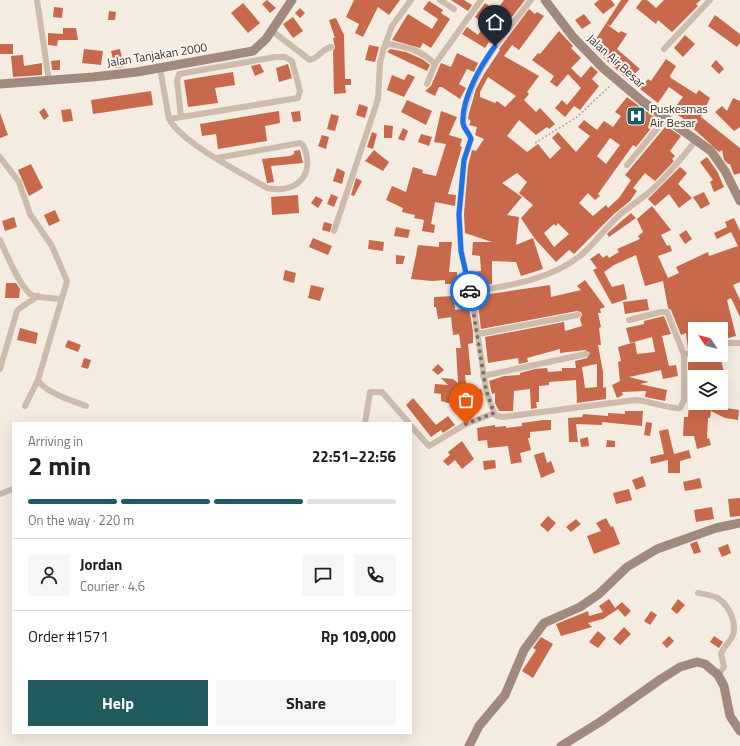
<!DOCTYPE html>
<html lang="en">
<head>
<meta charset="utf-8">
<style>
	body { margin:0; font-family:"Titillium Web",sans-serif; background:#f6f6f6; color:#202124; height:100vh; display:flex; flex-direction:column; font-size:15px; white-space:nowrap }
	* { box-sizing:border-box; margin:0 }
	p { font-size:13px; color:#757577 }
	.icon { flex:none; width:22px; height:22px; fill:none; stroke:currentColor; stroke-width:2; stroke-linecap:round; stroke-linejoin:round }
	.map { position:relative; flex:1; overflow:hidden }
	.details { position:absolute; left:12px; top:422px; width:400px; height:312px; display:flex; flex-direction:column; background:#fff; border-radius:0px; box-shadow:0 4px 16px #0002 }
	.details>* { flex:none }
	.needle { width:26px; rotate:306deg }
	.fabs { position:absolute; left:688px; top:322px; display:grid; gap:8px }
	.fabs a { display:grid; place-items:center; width:40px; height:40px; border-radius:0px; background:#fff; box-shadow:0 4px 16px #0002; font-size:20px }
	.pin { position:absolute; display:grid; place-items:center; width:34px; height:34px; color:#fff; margin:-41px -17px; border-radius:50% 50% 50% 0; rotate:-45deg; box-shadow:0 0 4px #0007 }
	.pin .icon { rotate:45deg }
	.courier { position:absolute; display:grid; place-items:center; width:40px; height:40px; margin:-20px; border:3px solid #1a73e8; border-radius:50%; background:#fff; color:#222; box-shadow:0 1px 5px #0007 }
	.summary em { font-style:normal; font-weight:700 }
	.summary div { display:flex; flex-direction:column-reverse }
	.summary { display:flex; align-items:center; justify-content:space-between; height:68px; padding:0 16px }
	h1 { font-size:26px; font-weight:700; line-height:30px }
	.bar { display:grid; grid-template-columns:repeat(4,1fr); gap:6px 4px; align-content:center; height:48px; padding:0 16px }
	.bar i { height:5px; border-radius:3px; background:#e0e0e0 }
	.bar .active { background:#1f5a5e }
	.bar p { grid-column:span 4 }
	.line { display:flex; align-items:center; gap:10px; padding:0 16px; border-top:1px solid #e0e0e0 }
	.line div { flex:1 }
	.round { display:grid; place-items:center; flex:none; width:42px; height:42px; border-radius:0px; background:#f6f6f6 }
	.primary-button { display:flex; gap:8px; margin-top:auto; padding:8px 16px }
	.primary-button a { flex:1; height:46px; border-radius:0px; background:#1f5a5e; color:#fff; font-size:16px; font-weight:700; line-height:46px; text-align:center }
	.primary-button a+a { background:#f6f6f6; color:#202124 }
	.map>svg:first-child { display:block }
	.building { fill:#c8694b; fill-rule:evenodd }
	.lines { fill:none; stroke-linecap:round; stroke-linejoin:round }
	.path { stroke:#b9a596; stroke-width:1.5; stroke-dasharray:2 2; stroke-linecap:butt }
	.street { stroke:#cdbbac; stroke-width:6 }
	.secondary { stroke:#a18a7d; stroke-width:9 }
	.done { stroke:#7c716b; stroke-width:4; stroke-dasharray:0 7.2 }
	.route { stroke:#1a73e8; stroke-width:5 }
	.labels { text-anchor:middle; stroke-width:4; stroke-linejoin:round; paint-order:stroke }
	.street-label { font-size:12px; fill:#3b302b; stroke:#fbf5ee }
	.poi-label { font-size:12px; fill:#3b302b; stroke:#fbf5ee; text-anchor:start }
</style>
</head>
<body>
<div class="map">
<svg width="740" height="746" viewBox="0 0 740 746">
	<rect width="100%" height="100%" fill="#f4ebe1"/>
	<path class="building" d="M267,0L276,8L270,13L262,4Z
		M354,0H400L389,15L378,7L363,37L355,33L359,24L346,17Z
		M451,0H464L472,5L468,11Z
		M504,0H525L491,44L489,42L485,48L462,34L467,27L478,35L485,24L475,17L485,3L496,11Z
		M599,0H611L615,5L603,14L594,4Z
		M621,0H629L610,26L606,24L619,33L621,31L627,34L617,49L640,69L628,80L587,43L594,37L596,39Z
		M642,0H647L656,8L664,0H701L696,4L698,6L672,32L658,20L656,24L636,8Z
		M429,1L443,10L441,13L450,19L431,48L423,43L420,48L392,40L408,14L432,29L438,19L423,9Z
		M243,3L260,23L248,33L231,13Z
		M54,7L63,8L62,18L53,17Z
		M300,8L305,13L300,18L295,13Z
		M529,9L535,14L537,12L544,16L519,50L512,45L504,56L539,76L527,92L529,94L524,100L536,112L540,108L555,124L549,129L547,127L536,135L519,120L507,136L511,139L527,152L538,144L550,159L561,148L552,138L558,132L576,152L590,136L578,127L584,120L597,130L604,121L613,127L621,116L615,112L627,97L658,120L636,147L633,145L598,194L600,196L595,200L588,193L579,203L593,216L606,205L608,208L619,198L631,180L625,175L666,126L681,136L670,151L675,156L672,159L674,161L658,178L655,181L645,173L633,188L637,191L630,201L614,214L574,254L569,250L556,262L535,239L521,218L533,205L519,193L527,182L517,173L502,183L522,197L507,215L519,217L516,245L533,238L543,269L521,276L516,262L492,261V284L474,287L470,272L481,271L480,256L472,255L473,242H492L465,233L464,214L468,166L472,150L476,151L484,139L475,135L477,127L469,125L471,121L468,119L469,113L476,89L484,74L500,50L499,49ZM488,77L516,96L505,107L497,101L495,103L480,97V92ZM610,138L620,145L606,164L597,156ZM558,223L569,234L554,247L544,233L554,224L556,226Z
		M109,11L116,12L115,20H108Z
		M584,14L591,23L582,29L575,20Z
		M715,15L740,34V43L737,47L708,26Z
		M293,17L303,31L293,38L283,24Z
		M336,18L344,35L345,79H351V85H345L346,93L334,94L333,51L335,48L333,38H335L329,20Z
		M63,28H76L78,40H58L57,46L48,45V33L63,34Z
		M559,31L573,46L571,48L581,58L571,68L581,78L591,66L598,72L592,79L599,86L580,110L574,106L565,117L555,108L562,100L567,105L581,88L568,74L557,87L550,82L554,76L532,60L538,53L540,54Z
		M685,35L695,44L683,57L674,48Z
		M0,44H13V54H0Z
		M369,45L379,47L375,62L365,60Z
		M84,49L103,51L101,65L82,63Z
		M120,49L124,67L115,68L111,51Z
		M390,49L406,52L422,59L430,65L427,71L387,52Z
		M457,53L478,63L474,72L467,69L459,84L466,88L460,99L442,87H439L435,96L425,91L431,86L441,63L451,67Z
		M23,55L24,66L42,63V75L13,77L11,56Z
		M666,59L676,66L670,76L671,78L696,94L699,90L710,98L701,117L740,148V173L734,175L730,164H728L724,160L722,150L719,152L695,130L683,123L685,120L672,111L683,97L669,87L658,103L640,89L648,79L651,81Z
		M60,60V70H52L51,61Z
		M716,60L724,69L719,74L711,66Z
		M260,64L264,72L255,76L251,66Z
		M288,64L292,78L279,82L276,68Z
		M233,72L235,85L215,88L218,103L188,107L184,80Z
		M408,74L415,77L404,97L387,90L392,75L404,80Z
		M151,91L153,105L93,114L91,100Z
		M733,98L740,101V127L734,131L715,112L722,106L727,111Z
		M407,100L432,111L426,125L401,112Z
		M359,104L368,107L365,118L356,115Z
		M44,108L49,116L44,120L39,112Z
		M71,109L73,121L63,122L61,110Z
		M279,111L280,123L265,126L267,141L218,149L216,134L202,136L200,124Z
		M300,111L301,121L293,122L291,112Z
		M441,111L457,117L449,135L462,139L460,146L462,147L448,194L456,195L455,206L435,202L431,224L435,225L434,233L422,231L424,220L414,218L415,215L402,212L403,208L386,200L392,186L406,192L413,167L423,170L422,173L436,176L446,144L434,142Z
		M0,113L8,135L0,138Z
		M331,114L339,116L335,131L327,129Z
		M384,125L393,126L392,138H384Z
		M403,128L408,131L404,141L398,139Z
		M372,132L377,134L373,149L367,147Z
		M421,134L432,137L429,146L418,142Z
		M322,135L329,137L326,149L318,146Z
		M300,150L303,163L271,166L274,182L267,183L262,159L290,156L294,154V151Z
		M374,150L389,162L383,171L365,161Z
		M707,157L717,171L724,187L714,192L710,182L713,180L700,162Z
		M31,164L43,188L29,196L18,170Z
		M680,167L687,173L678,184L692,198L679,208L669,194L655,206L648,199Z
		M337,168L345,172L342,184L333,181Z
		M356,178L362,181L354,196L351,195Z
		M704,192L710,204L701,209L693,197Z
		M331,194L338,197L334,207L327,204Z
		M298,195L299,213L272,215L271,197Z
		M316,196L323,200L318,208L311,203Z
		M652,206L671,230L661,235L667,246L670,245L672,251L658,256L668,278L679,273L676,267L708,252L709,256L738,246L731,232L717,239L714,233L727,227L725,222L734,218L740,231V282L733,285L740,300V317L731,298L727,300L736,336L728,338L727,334L721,335V329H695V347L688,349L686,333L681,335L671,310L668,308L663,281L645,286L636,255L614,265L604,272L612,287L624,284L627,299L612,304L593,270L597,268L590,259L599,253L603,258L607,255L609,258L619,252L617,249L640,239L638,236L643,232L637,219Z
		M55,210L60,221L49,226L44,215Z
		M631,213L636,218L609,237L607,234L610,231Z
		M14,217L17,227L5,231L2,221Z
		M324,222L332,224L330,232L322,230Z
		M396,227L410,230L408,238L394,236Z
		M686,230L692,239L685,244L679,235Z
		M313,238L332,246L328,255L309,247Z
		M369,240L384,242L383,251L368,249Z
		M439,242H452L449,272H457V284H445V280L432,281L411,279L418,245L439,247Z
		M396,255L405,256L403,264H396Z
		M285,270L296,273L294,283L283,280Z
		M585,280L605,307L600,309L601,313H598L601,327L599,328L601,345H598L603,372V388L606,387V399L577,403L576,380L549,382V385L539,386V402H536L537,408L531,409L530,389L514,391L513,411H499L495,403V393L492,394L489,381L504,376L520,375V373L535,369L547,368L548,372L562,371V368H576L575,361L587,358L590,353L585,350L560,353V349L527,358L528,362L519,364L518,358L488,363L485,337L564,322L565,331L582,326L580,319L582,315L581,312L577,311L481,329L477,296L550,285L551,297L581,290L577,286ZM597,364V387L585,388L582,367Z
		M6,283H16L20,289L19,298H5Z
		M311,285L324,288L320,301L308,298Z
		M454,296L455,310L469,308L473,331V343L468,344L471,375H465L467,392L481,389L483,395L478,397L481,408L469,412L470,414L463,416L460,406L465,402L448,403L441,401V394L434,393L435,384L448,385L441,378L453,379L458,383L456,348H461L459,334L453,335L451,317L438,319L436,307H434V297Z
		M647,299L649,310L625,314L623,302Z
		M664,316L671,334L662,336L669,366L676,365L678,376L663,379L661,370L629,377L649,382L640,384L667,390L665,401L645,397L646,391L622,392L623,395L617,398L612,385L620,381L618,362L621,361L618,347L635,342L637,354L655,352L652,337L630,343L626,328L644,324V321Z
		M20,328L38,333L36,344L17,340Z
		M68,340L81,345L78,352L65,347Z
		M712,355H720L725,377H695V382L688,381V359L695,356V359L712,356Z
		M84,358L91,360L88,369L81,367Z
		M438,364L444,370L438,375L432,370Z
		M413,398L436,425L448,416L455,425L443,433L441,430L431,437L406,405Z
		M721,400L728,404L726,408L739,410L738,420L725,418L711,411L710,418H708L707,439L709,438L711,445L697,449L694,436H683L684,417H688L689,403L718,406Z
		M625,411H643L642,426L602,422V425L576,424L578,442H569L568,418L582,417L583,414L608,416V413L625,414Z
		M543,420H551V430L530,432V438H528L531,450L520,453L522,462L511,464L508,446L488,448L487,440L478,441L477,428L495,425V427L506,426V428L522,426V423Z
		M646,422L652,423L650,436L644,435Z
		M668,429L674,454L689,450L691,458L680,461V473H668V460L651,464L650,457L664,454L659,431Z
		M588,437L589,446L581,447L580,439Z
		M607,440L615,441V447H606Z
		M462,441L474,459L462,469L455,460L448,466L443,461L450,455L448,452Z
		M544,452L547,463L551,461L555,472L541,478L534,455Z
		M495,460L496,468L484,470L483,461Z
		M643,476L646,486L636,490L632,480Z
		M700,478L702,488L685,491L683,482Z
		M629,489L632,500L616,504L613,493Z
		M740,498V516L730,517L728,499Z
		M712,507L714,519L696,522L694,510Z
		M548,516L556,523L548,532L540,525Z
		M606,518L611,527L613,526L620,544L594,554L587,536L601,531L596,523Z
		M576,519L581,524L571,532L566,527Z
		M697,541L701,552L694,554L690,544Z
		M728,544L731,553L722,557L718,548Z
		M609,599L615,608L622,602L631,611L625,617L618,609L603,619L588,623L592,627L561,636L556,624L588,611L589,616L603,612L599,606Z
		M678,599L685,605L677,614L671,609Z
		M651,611L657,615L650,625L644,621Z
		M624,627L631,634L620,645L613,639Z
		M598,631L606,638L598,648L589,642Z
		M669,636L674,641L667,648L662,643Z
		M714,636L723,642L719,648L710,642Z
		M541,637L553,644L533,678L522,671L536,650L533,648Z"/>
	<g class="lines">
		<path class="path" d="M535,143L577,117L611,85"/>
		<path class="street" d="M37,0L49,81
			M440,0L454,9
			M531,0C506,32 479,62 467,101C465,108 463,116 463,123C464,130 469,132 471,139L464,160L461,194L459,214L461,251L474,310L486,390L494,413L497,416L503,417L635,400C646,400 674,410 680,408L684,400V355L667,312H661L629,320
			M272,31L310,60C320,57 322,49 331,47
			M385,45L392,26L411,0
			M664,49L710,0
			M160,68L169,119C183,144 242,173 267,188C298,194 316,174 303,145L300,143L217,158
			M427,84L435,64L481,0
			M169,119L298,98L300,91L292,61L285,57H275L179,74L177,81L181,117
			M0,157L19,182L30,214L52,246L67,281L38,380L25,406
			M627,165L666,118
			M334,231L378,99L380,63L384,47L389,44C407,47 421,50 435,64
			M0,240C6,252 21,292 34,296C43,298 53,298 62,299
			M471,292C507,286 550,280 580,256C596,243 607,225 623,212C631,206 639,200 647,194C666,178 682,158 697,139
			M478,334L578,315
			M721,343H740
			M684,355L695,351
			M0,369L17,311L20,308L38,296
			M483,376L586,354
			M38,380C44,392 73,401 86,406
			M365,423L370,392H382L409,423
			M411,426L429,446L466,424L494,413
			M0,494L13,489
			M698,593C705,594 713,595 719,599C729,606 737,623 733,635C730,642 723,647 721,654L724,667L718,675"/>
		<path class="secondary" d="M545,0L573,37L603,68L642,101L711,151L725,171L740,201
			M0,84L93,77L137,72L253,51L266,39L292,0
			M469,746L479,726L505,695L524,650L544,623L580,607L599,594L627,567L657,549L716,528L740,523
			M561,746L600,722L661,679L680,667L697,662L705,664L718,675L724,686L730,716L740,731"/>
	</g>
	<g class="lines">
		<path class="done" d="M466,424L494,413L486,390L470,291"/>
		<path class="route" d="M470,291L461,251L459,214L464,160L471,139C469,132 464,130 463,123C461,99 481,65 495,46"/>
	</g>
	<defs>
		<g id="hospital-square" transform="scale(1)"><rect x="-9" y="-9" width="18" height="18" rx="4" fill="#1f5a5e" stroke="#fbf5ee"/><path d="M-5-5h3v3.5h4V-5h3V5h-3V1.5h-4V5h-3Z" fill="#fff"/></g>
	</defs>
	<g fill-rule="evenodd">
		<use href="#hospital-square" x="636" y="116"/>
	</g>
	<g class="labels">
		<g class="street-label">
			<text transform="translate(157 55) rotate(-9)" y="4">Jalan Tanjakan 2000</text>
			<text transform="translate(616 61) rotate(42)" y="4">Jalan Air Besar</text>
		</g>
		<g class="poi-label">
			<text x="650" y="113">Puskesmas<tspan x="650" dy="14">Air Besar</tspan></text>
		</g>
	</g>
</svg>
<div class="fabs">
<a><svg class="needle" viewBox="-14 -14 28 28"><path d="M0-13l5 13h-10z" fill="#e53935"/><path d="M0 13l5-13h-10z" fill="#757577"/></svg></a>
<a><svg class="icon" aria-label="layers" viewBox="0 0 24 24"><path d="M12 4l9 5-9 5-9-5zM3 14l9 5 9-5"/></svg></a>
</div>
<div class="pin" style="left:466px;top:424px;background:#ea580c"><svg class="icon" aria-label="bag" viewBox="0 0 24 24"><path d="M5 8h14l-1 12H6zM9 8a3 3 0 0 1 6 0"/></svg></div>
<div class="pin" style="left:495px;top:46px;background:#1f2937"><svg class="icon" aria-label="home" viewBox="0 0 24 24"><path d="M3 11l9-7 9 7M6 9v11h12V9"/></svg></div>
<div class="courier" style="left:470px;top:291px"><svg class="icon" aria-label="car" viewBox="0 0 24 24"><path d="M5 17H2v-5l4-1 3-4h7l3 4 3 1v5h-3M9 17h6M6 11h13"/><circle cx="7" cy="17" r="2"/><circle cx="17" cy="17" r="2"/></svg></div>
<section class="details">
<div class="summary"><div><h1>2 min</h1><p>Arriving in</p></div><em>22:51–22:56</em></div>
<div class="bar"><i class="active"></i><i class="active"></i><i class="active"></i><i></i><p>On the way · 220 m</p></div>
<div class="line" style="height:72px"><a class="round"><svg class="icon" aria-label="person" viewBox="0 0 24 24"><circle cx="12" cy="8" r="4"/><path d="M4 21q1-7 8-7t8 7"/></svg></a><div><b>Jordan</b><p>Courier · 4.6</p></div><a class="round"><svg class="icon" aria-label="chat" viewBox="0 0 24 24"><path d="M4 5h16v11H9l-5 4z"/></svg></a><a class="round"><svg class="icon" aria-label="phone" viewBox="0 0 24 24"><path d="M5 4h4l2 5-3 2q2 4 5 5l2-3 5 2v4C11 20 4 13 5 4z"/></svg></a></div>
<div class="line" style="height:52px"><div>Order #1571</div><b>Rp 109,000</b></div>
<div class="primary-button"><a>Help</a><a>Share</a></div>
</section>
</div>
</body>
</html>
